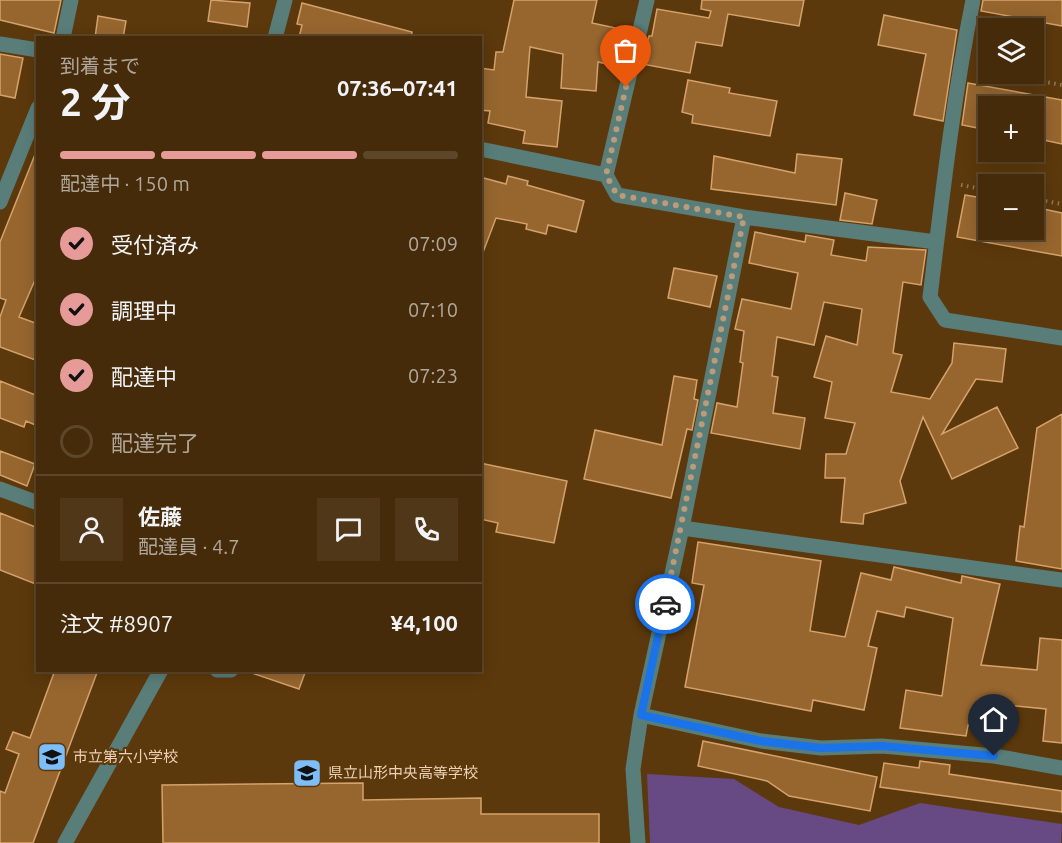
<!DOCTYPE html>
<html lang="ja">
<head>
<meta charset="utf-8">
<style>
	body { margin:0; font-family:Ubuntu,"Noto Sans JP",sans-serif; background:#4f3717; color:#f1f3f6; height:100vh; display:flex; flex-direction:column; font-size:22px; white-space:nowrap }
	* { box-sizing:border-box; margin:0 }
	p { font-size:20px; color:#b0a79c }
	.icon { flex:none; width:33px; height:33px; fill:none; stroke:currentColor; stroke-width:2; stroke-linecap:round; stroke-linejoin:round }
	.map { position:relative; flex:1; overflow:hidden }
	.drawer { position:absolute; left:36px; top:36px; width:446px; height:636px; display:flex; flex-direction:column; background:#452b09; border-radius:0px; box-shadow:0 3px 15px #0003,0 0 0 2px #5d472a }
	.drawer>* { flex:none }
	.buttons { position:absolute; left:978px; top:18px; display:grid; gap:12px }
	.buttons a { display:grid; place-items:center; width:66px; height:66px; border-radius:0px; background:#452b09; box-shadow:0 3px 15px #0003,0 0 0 2px #5d472a; font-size:30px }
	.pin { position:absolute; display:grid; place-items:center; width:51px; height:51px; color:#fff; margin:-62px -26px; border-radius:50% 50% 50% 0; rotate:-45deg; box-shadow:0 0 6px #0007 }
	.pin .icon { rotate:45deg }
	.courier { position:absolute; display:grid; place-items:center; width:60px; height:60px; margin:-30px; border:4px solid #1a73e8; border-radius:50%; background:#fff; color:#222; box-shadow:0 2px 8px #0007 }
	.head em { font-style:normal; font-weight:700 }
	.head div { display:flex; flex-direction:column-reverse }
	.head { display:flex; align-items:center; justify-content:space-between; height:102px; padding:0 24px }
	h1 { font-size:39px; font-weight:700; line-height:45px }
	.bar { display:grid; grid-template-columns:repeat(4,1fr); gap:9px 6px; align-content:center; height:72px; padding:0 24px }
	.bar i { height:8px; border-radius:4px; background:#5d472a }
	.bar .active { background:#e69b98 }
	.bar p { grid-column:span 4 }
	.line { display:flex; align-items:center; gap:15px; padding:0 24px; border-top:2px solid #5d472a }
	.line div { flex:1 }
	.round { display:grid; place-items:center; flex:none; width:63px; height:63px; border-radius:0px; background:#4f3717 }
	ol { padding:0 24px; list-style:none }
	li { display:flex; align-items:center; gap:18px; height:66px }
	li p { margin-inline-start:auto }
	li .icon { padding:6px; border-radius:50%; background:#e69b98; color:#111; stroke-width:4 }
	li:last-child { color:#b0a79c }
	li i { width:33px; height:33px; border:3px solid #5d472a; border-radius:50% }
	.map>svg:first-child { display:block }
	.green { fill:#674983 }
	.building { fill:#97662f; stroke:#d6a26b; stroke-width:1.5 }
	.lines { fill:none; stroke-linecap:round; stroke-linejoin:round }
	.path { stroke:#987953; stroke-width:4; stroke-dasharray:1.5 4.5; stroke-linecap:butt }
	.minor { stroke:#597e7a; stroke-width:15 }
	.done { stroke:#ba9c7a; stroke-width:6; stroke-dasharray:0 10.8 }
	.route { stroke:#1a73e8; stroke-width:8 }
	.labels { text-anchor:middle; stroke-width:4.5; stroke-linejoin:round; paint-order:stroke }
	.poi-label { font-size:15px; fill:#ecd1b6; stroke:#5c390c; text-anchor:start }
</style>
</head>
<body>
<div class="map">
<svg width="1062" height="843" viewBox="0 0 1062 843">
	<rect width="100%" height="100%" fill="#5c390c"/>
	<path class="green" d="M647,774L734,779L779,807L859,825L920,803L1062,824L1061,843H650Z"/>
	<path class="building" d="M0,0H61L54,33L0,20Z
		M211,0L250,3L247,27L208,21Z
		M514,0H597L592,23L630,31L621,67L598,62L596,91L561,88L563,54L530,47L526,97L562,101L557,147L523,143L525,131L488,123L490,111L480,110V68L494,70L496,52H503Z
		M702,0H804L799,26L728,14L722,46L696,42L690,73L642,64L649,36H652L657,9L709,18L711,11L701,9Z
		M983,0H1062V26L981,11Z
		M302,3L412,32L411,38H299L302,25L297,24Z
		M884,15L957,30L943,121L914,115L926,54L878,45Z
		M98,16L126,21L123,38H95Z
		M0,54L23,58L15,98L0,95Z
		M688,80L730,88L729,93L777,101L770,136L692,123L693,115L682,112Z
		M968,83L1062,100V144L1034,138V106H988V130L962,125Z
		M38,147V273L19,317L38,324V361L0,347V317L6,300L0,298V242Z
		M797,154L842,159L836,205L711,189L714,156L795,173Z
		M508,176L528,181L527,185L584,201L576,232L548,225L546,234L526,229L527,224L496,218L482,255H480V177L506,184Z
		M845,193L877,200L872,224L840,220Z
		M965,195L988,199V230H1034V207L1062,213V256L957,237Z
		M755,232L805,242L806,235L834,240L831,255L866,261L868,247L926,250L921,285L903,282L893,353L902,355L891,392L930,399L952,363L954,343L1006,349L1002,382L976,379L942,434L997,407L1018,448L952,479L923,417L900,481L906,503L864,514L863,524L841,522L845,478H825L826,454H846L855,423L825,418L832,382L814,377L826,336L857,345L862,309L824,302L814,345L777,337L772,376L778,377L773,413L805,418L800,449L711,433L717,403L737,407L743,363L740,362L744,331L735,329L742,299L791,309L798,273L749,263Z
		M674,268L717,276L710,307L668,298Z
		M674,376L697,380L694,399L698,400L692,430L687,429L671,498L584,479L595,430L662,445Z
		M0,381L38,396V426L26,421L24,427L0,418Z
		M1062,414V569L1016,561L1020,526L1024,527L1037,428Z
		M0,451L35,464L27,486L0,475Z
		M480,463L567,481L554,543L496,532L498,523L480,519Z
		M0,513L38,528V585L0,570Z
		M698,542L821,561L810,631L845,637L861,573L891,580L894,567L961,583L962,576L1000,584L981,665L1037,670L1040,638L1062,640V743L1043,741L1046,709L997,704L994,728L968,725L966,736L900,728L906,690L942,696L953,618L906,607L904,617L877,611L868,646L877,648L864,710L813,700L811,711L685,687L704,585L692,583Z
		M55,670H98L33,843H0V791L5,793L19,754L6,749L13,732L30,738Z
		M252,670H306L299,689L252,673Z
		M703,741L877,777L870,811L789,796L767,781L698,766Z
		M920,761L950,765L949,774L1062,791V812L880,787L884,763L919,768Z
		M363,783V800L481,798V814H599V843H163L162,785Z"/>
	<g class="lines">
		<path class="path" d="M978,69L988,71
			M1001,74L1062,85
			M961,185L988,190
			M1034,199L1062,204"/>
		<path class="minor" d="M973,0C953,99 942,198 930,297L945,320L1062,338
			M63,38L71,0
			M275,38L285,0
			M0,44L38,50
			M480,149L606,175L617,195L744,217L682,528L641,715L633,769L638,843
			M606,175L647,0
			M0,202L38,108
			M744,217L936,242
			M0,489L38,503
			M682,528L1062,580
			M217,670H231
			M641,715L761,741L821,748L882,746L994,756L1062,768
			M65,843L161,670"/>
	</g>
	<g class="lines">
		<path class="done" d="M626,87L606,175L617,195L744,217L665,604"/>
		<path class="route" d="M665,604L641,715L761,741L821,748L882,746L994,756"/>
	</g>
	<defs>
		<g id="school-square" transform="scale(1.5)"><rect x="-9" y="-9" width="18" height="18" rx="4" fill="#7dbef9" stroke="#5c390c"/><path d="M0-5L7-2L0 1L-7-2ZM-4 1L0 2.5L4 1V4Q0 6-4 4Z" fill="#111"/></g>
	</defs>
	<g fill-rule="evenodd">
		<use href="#school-square" x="52" y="757"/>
		<use href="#school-square" x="307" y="773"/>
	</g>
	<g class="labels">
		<g class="poi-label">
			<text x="73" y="762">市立第六小学校</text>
			<text x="328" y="778">県立山形中央高等学校</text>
		</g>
	</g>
</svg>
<div class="buttons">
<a><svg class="icon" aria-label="layers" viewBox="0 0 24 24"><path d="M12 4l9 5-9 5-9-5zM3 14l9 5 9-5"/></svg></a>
<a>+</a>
<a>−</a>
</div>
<div class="pin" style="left:626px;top:87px;background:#ea580c"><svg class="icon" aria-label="bag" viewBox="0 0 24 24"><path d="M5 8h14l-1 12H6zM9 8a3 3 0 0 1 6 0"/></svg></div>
<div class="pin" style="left:994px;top:756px;background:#1f2937"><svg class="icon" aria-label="home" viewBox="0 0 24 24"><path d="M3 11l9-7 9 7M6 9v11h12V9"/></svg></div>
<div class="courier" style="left:665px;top:604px"><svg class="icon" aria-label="car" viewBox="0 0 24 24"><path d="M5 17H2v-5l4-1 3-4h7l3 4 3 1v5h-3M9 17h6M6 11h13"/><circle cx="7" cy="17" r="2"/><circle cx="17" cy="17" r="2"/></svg></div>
<section class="drawer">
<div class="head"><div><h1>2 分</h1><p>到着まで</p></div><em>07:36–07:41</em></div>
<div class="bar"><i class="active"></i><i class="active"></i><i class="active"></i><i></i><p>配達中 · 150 m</p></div>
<ol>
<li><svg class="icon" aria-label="check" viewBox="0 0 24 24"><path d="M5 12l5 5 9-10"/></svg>受付済み<p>07:09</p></li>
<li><svg class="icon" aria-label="check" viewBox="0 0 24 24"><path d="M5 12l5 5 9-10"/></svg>調理中<p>07:10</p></li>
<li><svg class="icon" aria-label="check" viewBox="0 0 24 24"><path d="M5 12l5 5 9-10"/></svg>配達中<p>07:23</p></li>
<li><i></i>配達完了</li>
</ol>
<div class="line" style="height:108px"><a class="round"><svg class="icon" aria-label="person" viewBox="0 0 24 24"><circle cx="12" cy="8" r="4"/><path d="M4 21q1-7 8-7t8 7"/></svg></a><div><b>佐藤</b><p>配達員 · 4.7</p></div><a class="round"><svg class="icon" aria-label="chat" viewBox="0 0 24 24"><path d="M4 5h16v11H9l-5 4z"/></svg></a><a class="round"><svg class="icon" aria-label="phone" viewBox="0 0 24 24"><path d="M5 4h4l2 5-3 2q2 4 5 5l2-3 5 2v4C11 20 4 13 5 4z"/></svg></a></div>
<div class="line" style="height:78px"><div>注文 #8907</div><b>¥4,100</b></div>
</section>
</div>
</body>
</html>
